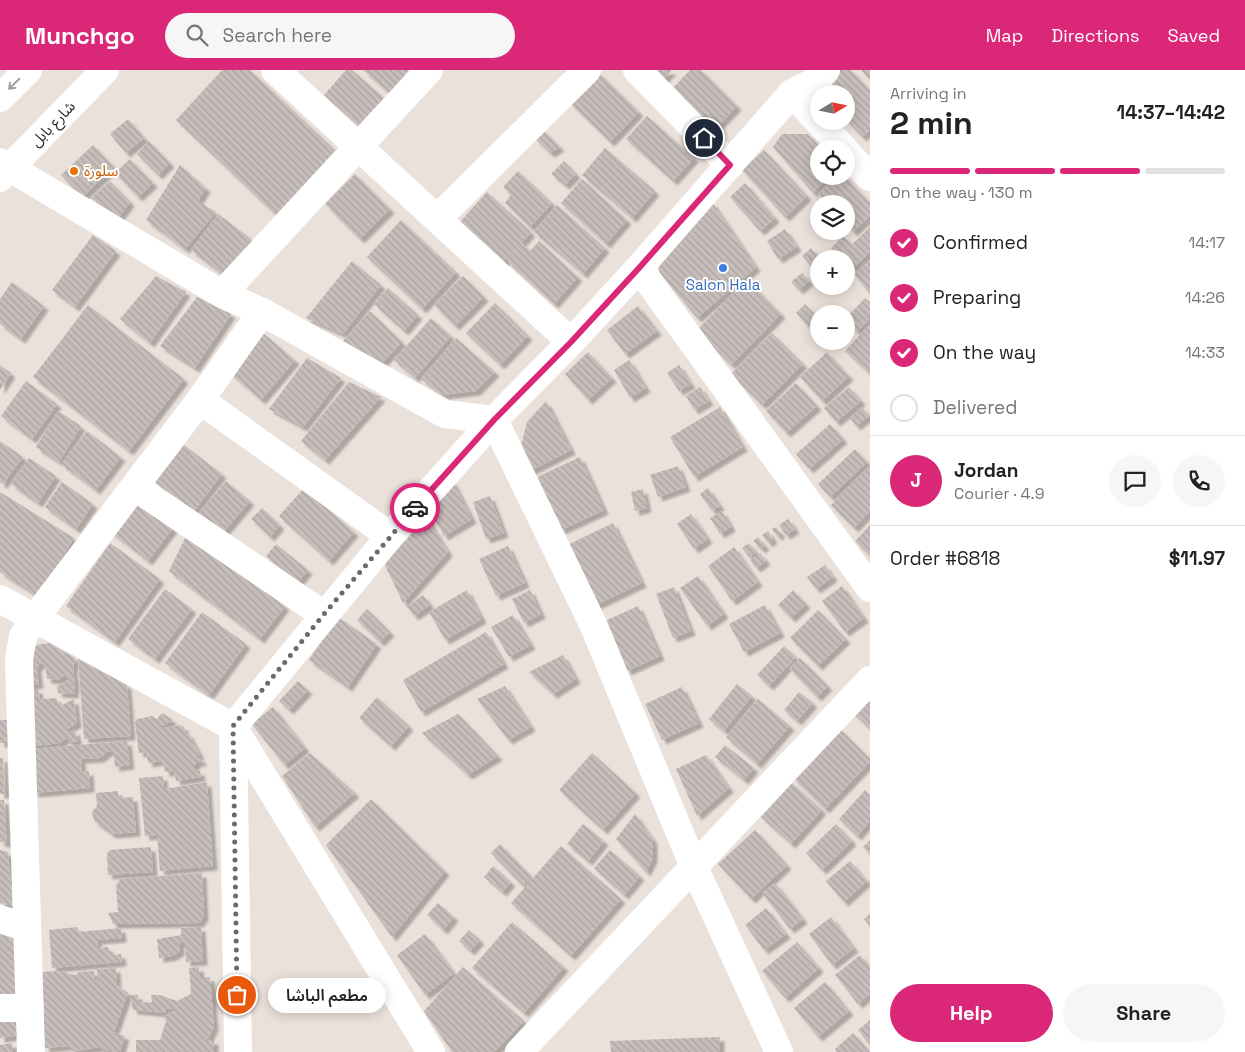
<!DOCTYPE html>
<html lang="en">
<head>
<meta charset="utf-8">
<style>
	body { margin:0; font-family:"Space Grotesk","Noto Sans Arabic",sans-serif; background:#f6f6f6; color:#222; height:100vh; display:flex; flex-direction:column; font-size:19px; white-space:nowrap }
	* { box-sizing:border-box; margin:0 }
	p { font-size:16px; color:#767676 }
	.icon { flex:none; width:28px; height:28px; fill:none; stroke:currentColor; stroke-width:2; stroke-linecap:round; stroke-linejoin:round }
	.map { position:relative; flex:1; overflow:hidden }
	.side { display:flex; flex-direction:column; background:#fff; width:375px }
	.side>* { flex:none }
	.needle { width:32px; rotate:80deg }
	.buttons { position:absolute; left:810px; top:15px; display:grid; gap:10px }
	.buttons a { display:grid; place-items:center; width:45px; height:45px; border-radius:50%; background:#fff; box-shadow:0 2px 12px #0003; font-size:25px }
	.pin { position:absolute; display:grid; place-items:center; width:42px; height:42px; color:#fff; margin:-21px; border:2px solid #fff; border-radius:50%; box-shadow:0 1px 5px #0007 }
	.courier { position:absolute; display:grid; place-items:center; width:50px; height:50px; margin:-25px; border:4px solid #db2777; border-radius:50%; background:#fff; color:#222; box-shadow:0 1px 6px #0007 }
	.bubble { position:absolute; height:35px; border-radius:18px; background:#fff; box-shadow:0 2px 12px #0003; font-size:16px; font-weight:600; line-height:35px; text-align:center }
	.overview em { font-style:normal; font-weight:600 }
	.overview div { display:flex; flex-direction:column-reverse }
	.overview { display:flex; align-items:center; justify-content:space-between; height:85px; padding:0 20px }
	h1 { font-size:32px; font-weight:600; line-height:38px }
	.bar { display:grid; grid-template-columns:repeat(4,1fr); gap:8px 5px; align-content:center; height:60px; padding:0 20px }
	.bar i { height:6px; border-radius:4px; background:#e0e0e0 }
	.bar .current { background:#db2777 }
	.bar p { grid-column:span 4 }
	.line { display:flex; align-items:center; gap:12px; padding:0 20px; border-top:1px solid #e0e0e0 }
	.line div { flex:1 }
	.round { display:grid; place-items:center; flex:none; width:52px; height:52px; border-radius:26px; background:#f6f6f6 }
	ol { padding:0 20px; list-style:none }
	li { display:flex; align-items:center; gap:15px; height:55px }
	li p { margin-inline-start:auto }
	li .icon { padding:5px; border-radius:50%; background:#db2777; color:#fff; stroke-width:4 }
	li:last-child { color:#767676 }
	li i { width:28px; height:28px; border:2px solid #e0e0e0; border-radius:50% }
	.primary-button { display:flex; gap:10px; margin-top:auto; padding:10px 20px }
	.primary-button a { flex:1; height:58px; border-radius:30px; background:#db2777; color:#fff; font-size:20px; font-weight:600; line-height:58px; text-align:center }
	.primary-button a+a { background:#f6f6f6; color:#222 }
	header { display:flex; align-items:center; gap:30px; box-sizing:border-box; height:70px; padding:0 25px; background:#db2777; color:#fff }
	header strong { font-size:24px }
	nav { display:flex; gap:28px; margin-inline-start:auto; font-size:18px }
	.search { width:350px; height:45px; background:#f6f6f6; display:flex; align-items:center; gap:12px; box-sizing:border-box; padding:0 18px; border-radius:28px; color:#767676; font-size:19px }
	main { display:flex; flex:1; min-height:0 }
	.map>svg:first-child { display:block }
	.building { fill:url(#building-back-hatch); filter:url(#shadow) }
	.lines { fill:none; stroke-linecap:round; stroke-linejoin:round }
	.minor { stroke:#fff; stroke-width:28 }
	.oneway { stroke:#9f9f9f }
	.done { stroke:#6d6967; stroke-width:5; stroke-dasharray:0 9 }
	.route { stroke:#db2777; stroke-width:6 }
	.food-dot { fill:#e8710a; stroke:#fff; stroke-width:2 }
	.shop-dot { fill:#3f7fe0; stroke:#fff; stroke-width:2 }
	.labels { text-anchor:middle; stroke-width:4; stroke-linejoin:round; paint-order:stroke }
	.street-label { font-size:15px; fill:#292929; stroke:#fff }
	.food-label { font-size:15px; fill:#c56008; stroke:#fff; text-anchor:start }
	.shop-label { font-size:15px; fill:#366cbe; stroke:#fff }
</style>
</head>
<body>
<header>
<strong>Munchgo</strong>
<div class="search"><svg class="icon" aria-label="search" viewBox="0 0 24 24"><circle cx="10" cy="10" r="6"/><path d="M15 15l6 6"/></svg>Search here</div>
<nav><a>Map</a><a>Directions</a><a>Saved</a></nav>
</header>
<main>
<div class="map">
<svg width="870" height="982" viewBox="0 0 870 982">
	<defs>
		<pattern id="building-back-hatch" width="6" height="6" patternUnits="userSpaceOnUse" patternTransform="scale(1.25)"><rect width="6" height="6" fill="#c7bebb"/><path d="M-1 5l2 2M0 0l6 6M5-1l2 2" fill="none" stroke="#aba3a1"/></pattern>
		<filter id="shadow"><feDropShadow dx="4.5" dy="4.5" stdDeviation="1" flood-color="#0004"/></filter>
	</defs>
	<rect width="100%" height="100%" fill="#ebe1db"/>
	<path class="building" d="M222,0H250L338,83L278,147L176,50Z
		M346,0H352L385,29L360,57L324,25Z
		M363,0H409L389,23Z
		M648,0H672L661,12Z
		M690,0H701L737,36L710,64L669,22Z
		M838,0H851L870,20V60L862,67L846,50V24H822L818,20Z
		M861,0H870V9Z
		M598,2L639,42L610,72L569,32Z
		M647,46L694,88L673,111L626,69Z
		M128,49L144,68L126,83L110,64Z
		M544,61L560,77L550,83L535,69Z
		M782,64H808L821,79H819V106H830L813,123L773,77Z
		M149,71L170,93L158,105L137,84Z
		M93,75L114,97L82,127L61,105Z
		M605,78L655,121L632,148L582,105Z
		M764,80L807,126L785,147L742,100Z
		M130,89L153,113L138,127L115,103Z
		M564,91L576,104L565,115L551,104Z
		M180,95L206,118L198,131L216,142L185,179L146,150Z
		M518,101L552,133L530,157L505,133L511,125L503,117Z
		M355,104L390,139L360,169L325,134Z
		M837,106H845L870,133V146L853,162L846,154V134H827L818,124Z
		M582,109L627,150L606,174L561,133Z
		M110,111L130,132L119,147L91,128Z
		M745,113L775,148L760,161L730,127Z
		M487,122L531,162L503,193L459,153Z
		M712,132L756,197L697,248L659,202V189Z
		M557,135L605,178L583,204L534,162Z
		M218,144L251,169L224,205L191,180Z
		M401,150L456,202L422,239L367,187Z
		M870,157V182L852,199L846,193V189H842L831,178L843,166L852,174L841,185Z
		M785,159L797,177L778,189L767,171Z
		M93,165L116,181L75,237L52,220Z
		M539,171L578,207L554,234L507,191L522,173L530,181Z
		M811,178L820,189L811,196L802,186Z
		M352,191L381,215L343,264L306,248Z
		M870,191V224L854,204Z
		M819,202V216L812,209Z
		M802,203L809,211L799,220L791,212Z
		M156,206L186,222L150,273L120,249Z
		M463,206L484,227L455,256L434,235Z
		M747,209L781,244L731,295L696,261Z
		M12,212L44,236L21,269L0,254V229Z
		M388,218L418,245L404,261L374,234Z
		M197,227L231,244L195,298L160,276Z
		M865,228L870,232V248L857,262L846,251V248Z
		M495,233L528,266L500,295L466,263Z
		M805,234L818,248L809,257L796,243Z
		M88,235L184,309L129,381L33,307Z
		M638,236L657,261L625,284L607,260Z
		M370,241L402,272L383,292L343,271Z
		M431,248L451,266L415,308L394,290Z
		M870,254V304L845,281Z
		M263,263L295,290L261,330L229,302Z
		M772,263L803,294L762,335L731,304Z
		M456,268L495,302L476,321L443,325L421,309Z
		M588,282L612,308L588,330L565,304Z
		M827,282L849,306L822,331L800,307Z
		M307,288L341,308L303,357L269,339Z
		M629,290L646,318L630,328L614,300Z
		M0,295L11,303L0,320Z
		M679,295L691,314L679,321L667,303Z
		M26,311L57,334L32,369L1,346Z
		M349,312L381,327L325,390L301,371Z
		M796,313L817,336L786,363L766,341Z
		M700,317L709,331L694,340L686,326Z
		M849,317L861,331L836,352L824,338Z
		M546,331L571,380L530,401L521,376L527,352Z
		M720,337L743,377L694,407L670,367Z
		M862,337L869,346L856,356L850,348Z
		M58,341L81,356L59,392L36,377Z
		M830,354L843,369L809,399L796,384Z
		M87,361L121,387L96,420L61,394Z
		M0,371L23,387L3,414L0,412Z
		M184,375L222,404L194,441L155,412Z
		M855,379L867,392L830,427L818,414Z
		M580,387L604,440L561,460L537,407Z
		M29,388L56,406L38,433L11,414Z
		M678,396L686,417L658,427L650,405Z
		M868,397L870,399V441L854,458L831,435Z
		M452,410L472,449L444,466L429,439Z
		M226,411L250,431L222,464L198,444Z
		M62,412L93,434L76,459L45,437Z
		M304,418L354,462L329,491L279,446Z
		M708,418L720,436L712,441L700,424Z
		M643,419L647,438L635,441L631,422Z
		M0,422L74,468L38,526L0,502Z
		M490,426L504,463L486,469L473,432Z
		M134,429L173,458L148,491L110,461Z
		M262,438L280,455L270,467L251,449Z
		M722,441L731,457L720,464L710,448Z
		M691,444L708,469L694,479L677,454Z
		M427,448L448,482L403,533L384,493Z
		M788,449L795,459L786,465L779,455Z
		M613,453L642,513L590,538L561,478Z
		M870,455V486L855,471Z
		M776,457L781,464L777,466L772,459Z
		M768,461L773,469L768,473L762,465Z
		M188,462L285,536L260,569L169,501Z
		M758,467L765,476L761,479L753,471Z
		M110,473L160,509L115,572L66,536Z
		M749,473L756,482L749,487L742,478Z
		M276,474L308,500L298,512L266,486Z
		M508,476L525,513L496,526L479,489Z
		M734,477L758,512L732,531L708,496Z
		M760,483L766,491L756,498L750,490Z
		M825,495L833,507L816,519L807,507Z
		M698,506L724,544L707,556L680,518Z
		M842,516L864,548L845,562L822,531Z
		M674,517L691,561L673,568L656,524Z
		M165,519L192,539L155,589L128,569Z
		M467,520L482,549L445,570L429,542Z
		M530,520L541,544L524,553L512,529Z
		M793,520L806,534L791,548L778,535Z
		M423,525L430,535L414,546L407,537Z
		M765,535L780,563L744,582L729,554Z
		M638,536L660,586L627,601L605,551Z
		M367,539L390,562L380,572L357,550Z
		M818,540L846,569L818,596L790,568Z
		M202,542L246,574L209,625L165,593Z
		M513,545L531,575L509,587L491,557Z
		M338,547L377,574L348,617L309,590Z
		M486,562L504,594L421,642L403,610Z
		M49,573L75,588L73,600L75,611L74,624L58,623L57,616L65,613L70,609L65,605L58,610L47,609L45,595L40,593L37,598L39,614L23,617L27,581L38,575Z
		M784,576L796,587L769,616L757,605Z
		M563,585L576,609L553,624L529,602Z
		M800,588L828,616L817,627L789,598Z
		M78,589L127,615L131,666L84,669Z
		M298,611L308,620L289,640L279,631Z
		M737,614L752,626L724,661L709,649Z
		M505,616L531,657L508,670L477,629Z
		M682,617L699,653L662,670L645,634Z
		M38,619L40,629L56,628L60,636L74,629L77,653L68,659L70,663L75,660L78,672L68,671L66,668L60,673L25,677L21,620Z
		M870,621V659L851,641Z
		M799,622L813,633L797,651L784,640Z
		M377,627L409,656L391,676L359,648Z
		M758,629L790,656L757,694L726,667Z
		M273,637L305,678L284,695L252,654Z
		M162,643L173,650L162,656V658L180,655L184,657L185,663H188L200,685L197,686V688H201L202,692H197L193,697L196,701H200L201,707L176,711L174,701L165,702L164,696L161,691L148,693L146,682L139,683L135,652L137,649L152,646L157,649Z
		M458,644L498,686L468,705L422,663Z
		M0,650H7V673H0Z
		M840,659L870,689V692L825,739L793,708Z
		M127,671L130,695L115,697L113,681L107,682L100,688L81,689L82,702L89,701L90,718L34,723L30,679Z
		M725,675L754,698L744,710L715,687Z
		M310,683L355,723L315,757L282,706Z
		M592,683L636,723L603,760L559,720Z
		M706,685L729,718L697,746L676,699Z
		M0,688H3L5,724H0Z
		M163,706L164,719L207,712L213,796L160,801L157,765L145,766L139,708Z
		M792,713L822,740L791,774L761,747Z
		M865,720L870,725V751L857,766L839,749Z
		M118,721V728L133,727L136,762L112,764L94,751L92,742L97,736L96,723Z
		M371,729L445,801L392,867L326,775Z
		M0,730H4L7,773L0,772Z
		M635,744L653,770V788L646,802L616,769Z
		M583,754L604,771L588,791L567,774Z
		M836,754L852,771L822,800L806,783Z
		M755,760L787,795L751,829L718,794Z
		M870,770V784L863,777Z
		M500,774L532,807L523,816L491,783Z
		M561,776L621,829L571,886L511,833Z
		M151,777L153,802L108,805L107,784L110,780Z
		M0,780L8,782L13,836L0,833Z
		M610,780L640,806L624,825L594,798Z
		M850,791L867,811L844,832L826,811Z
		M493,796L511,812L502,822L484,807Z
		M202,803L204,846L199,853L113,854L108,843L118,842L116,816L120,809Z
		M775,813L803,849L790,859L762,823Z
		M438,833L454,847L443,860L427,845Z
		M766,838L786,864L764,880L745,855Z
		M870,844V856L864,849Z
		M831,847L854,878L832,895L809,864Z
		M512,852L564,897L524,943L472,898Z
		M77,857L79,862L121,858L122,868L97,870L98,878L108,877L111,885L121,884L122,892L52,898L49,860Z
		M201,857L203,891L186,892L185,873H180V881L173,886L159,888L157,869L181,865V858Z
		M469,860L480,870L470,881L459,871Z
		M0,861L15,866L16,924H0Z
		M425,864L454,903L425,925L397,885Z
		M797,872L819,898L785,928L762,901Z
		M860,885L870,898V924L858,934L835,905Z
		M199,897L200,907H210L214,956L208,969L166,970H214V982H136V970H160L166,951L165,945L172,943L175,939L166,938L165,943L133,940L130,925H138L139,933L152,932L151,925H160L177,931L191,924L189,898Z
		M463,897L524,951L494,982H452L424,941Z
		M116,898L117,915L128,923L114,962L125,966L120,982H114L98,977L78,981L68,976L45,978L39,902L61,901L73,905L78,904V902L94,901L95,910H98L97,899Z
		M825,912L849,941L818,967L794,938Z
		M14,942L16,966L0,968V943Z
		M870,950V975L858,960Z
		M853,963L868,980L866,982H837L835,979Z
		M720,967V982H611L610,971Z
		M12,973L13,982H0V975Z"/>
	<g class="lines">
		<path class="minor" d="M275,0L571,272
			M637,0L730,95
			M792,23L844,79
			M0,28L28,0
			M846,82L870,107
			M0,92L222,224L262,242L445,344L494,350L593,554L694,797L779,982
			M0,108L105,0
			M437,149L587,0
			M639,198L870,518
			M222,224L429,0
			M200,330L390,466
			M135,417L324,545
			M0,529L233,657L431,982
			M0,849L27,858
			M0,938H30
			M31,982L19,590L23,566L35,548L200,330L262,242
			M238,982L233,657L390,466L494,350L571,272L639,198L792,23L816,11L826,0
			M519,982L870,610"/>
	</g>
	<defs><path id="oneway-shaft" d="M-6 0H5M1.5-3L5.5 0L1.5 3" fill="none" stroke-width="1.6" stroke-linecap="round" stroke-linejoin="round" transform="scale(1.25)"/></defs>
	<use class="oneway" href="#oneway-shaft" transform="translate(14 14) rotate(135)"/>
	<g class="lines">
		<path class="done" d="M237,925L233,656L324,544L415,438"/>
		<path class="route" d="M415,438L494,350L571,272L639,198L730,95L704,68"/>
	</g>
	<circle class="food-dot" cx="74" cy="101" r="5"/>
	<circle class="shop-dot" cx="723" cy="198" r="5"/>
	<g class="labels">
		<g class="street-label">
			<text transform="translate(53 54) rotate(-46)" y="5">شارع بابل</text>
		</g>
		<g class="food-label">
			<text x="84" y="106">سلورة</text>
		</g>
		<g class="shop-label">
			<text x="723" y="220">Salon Hala</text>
		</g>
	</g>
</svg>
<div class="buttons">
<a><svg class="needle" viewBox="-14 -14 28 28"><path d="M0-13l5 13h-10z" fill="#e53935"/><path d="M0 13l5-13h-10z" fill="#767676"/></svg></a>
<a><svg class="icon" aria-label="locate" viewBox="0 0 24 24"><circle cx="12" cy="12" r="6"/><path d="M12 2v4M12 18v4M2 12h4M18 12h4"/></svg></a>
<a><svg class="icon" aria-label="layers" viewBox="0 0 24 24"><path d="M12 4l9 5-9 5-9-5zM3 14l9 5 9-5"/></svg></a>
<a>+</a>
<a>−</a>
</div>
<div class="pin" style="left:237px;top:925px;background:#ea580c"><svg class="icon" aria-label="bag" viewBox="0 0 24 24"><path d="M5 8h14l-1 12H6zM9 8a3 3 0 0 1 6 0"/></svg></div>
<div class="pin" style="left:704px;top:68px;background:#1f2937"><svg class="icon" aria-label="home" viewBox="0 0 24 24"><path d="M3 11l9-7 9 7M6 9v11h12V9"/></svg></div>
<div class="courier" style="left:415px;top:438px"><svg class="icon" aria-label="car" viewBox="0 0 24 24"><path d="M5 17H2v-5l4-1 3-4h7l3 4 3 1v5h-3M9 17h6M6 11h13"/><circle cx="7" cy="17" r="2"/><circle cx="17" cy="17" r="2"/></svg></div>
<div class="bubble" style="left:268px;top:908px;width:118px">مطعم الباشا</div>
</div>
<section class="side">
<div class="overview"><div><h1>2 min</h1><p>Arriving in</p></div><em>14:37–14:42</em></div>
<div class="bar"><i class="current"></i><i class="current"></i><i class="current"></i><i></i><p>On the way · 130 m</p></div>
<ol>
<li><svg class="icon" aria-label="check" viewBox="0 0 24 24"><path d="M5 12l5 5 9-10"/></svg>Confirmed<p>14:17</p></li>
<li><svg class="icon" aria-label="check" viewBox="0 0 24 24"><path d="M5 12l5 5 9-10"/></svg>Preparing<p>14:26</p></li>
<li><svg class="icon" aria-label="check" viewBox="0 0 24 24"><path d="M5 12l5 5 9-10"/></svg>On the way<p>14:33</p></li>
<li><i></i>Delivered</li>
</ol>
<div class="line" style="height:90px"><b class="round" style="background:#db2777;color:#fff">J</b><div><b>Jordan</b><p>Courier · 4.9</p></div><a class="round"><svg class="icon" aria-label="chat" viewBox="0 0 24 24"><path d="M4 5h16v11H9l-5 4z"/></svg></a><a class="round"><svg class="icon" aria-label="phone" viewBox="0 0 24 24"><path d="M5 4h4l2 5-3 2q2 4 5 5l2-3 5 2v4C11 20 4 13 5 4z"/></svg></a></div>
<div class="line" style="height:65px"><div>Order #6818</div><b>$11.97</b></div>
<div class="primary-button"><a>Help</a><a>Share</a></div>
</section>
</main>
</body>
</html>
